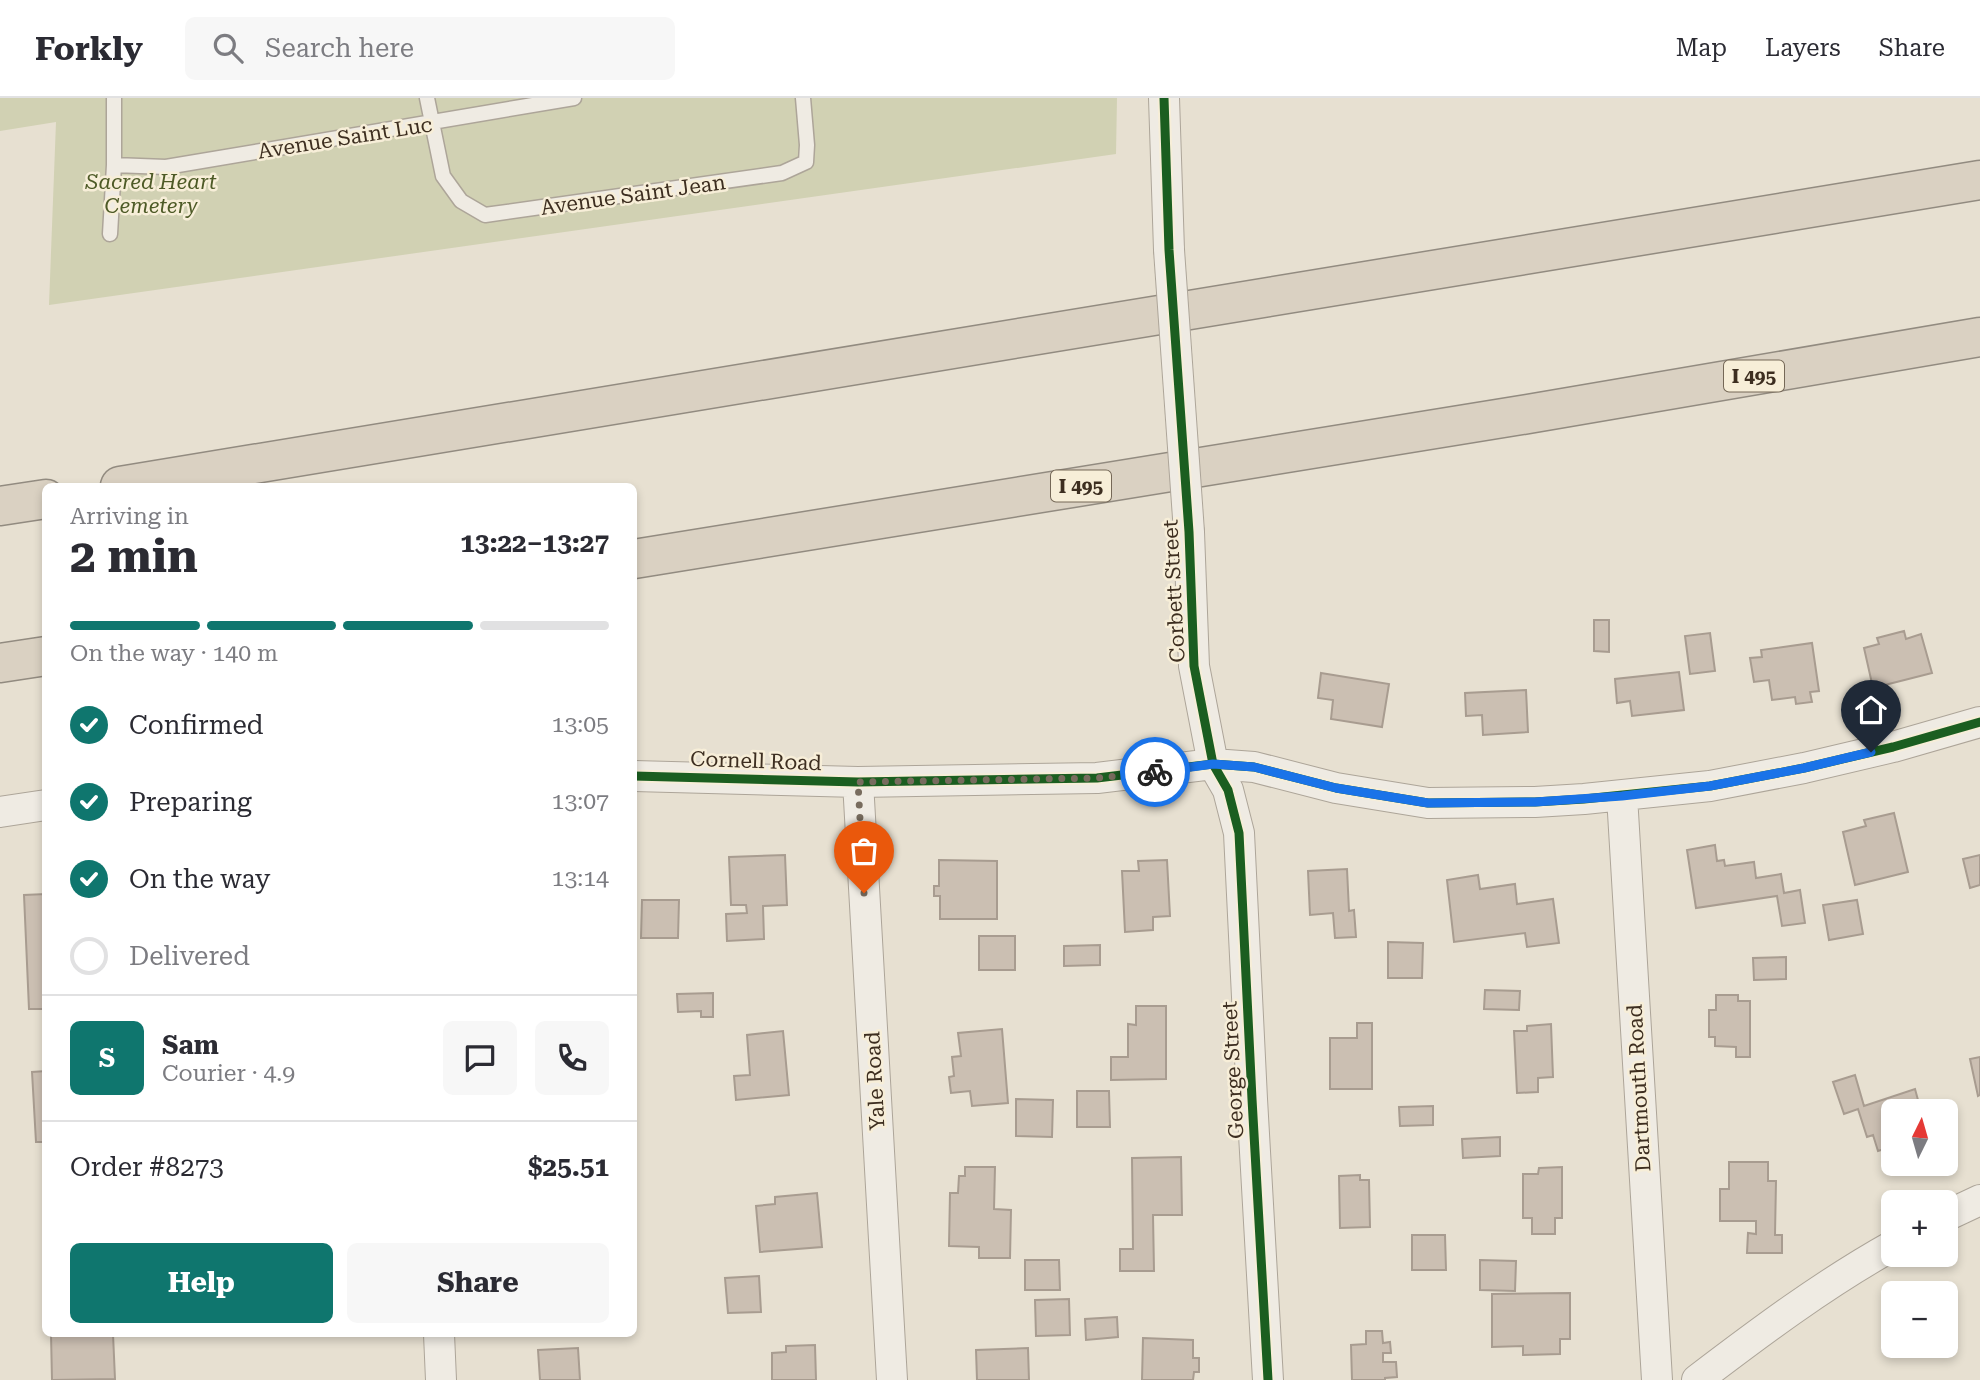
<!DOCTYPE html>
<html lang="en">
<head>
<meta charset="utf-8">
<style>
	body { margin:0; font-family:"Roboto Serif",serif; background:#f7f7f7; color:#2b2b33; height:100vh; display:flex; flex-direction:column; font-size:26px; white-space:nowrap }
	* { box-sizing:border-box; margin:0 }
	p { font-size:23px; color:#7c7c81 }
	.icon { flex:none; width:38px; height:38px; fill:none; stroke:currentColor; stroke-width:2; stroke-linecap:round; stroke-linejoin:round }
	.map { position:relative; flex:1; overflow:hidden }
	.drawer { position:absolute; left:42px; top:385px; width:595px; height:854px; display:flex; flex-direction:column; background:#fff; border-radius:10px; box-shadow:0 4px 10px #0003 }
	.drawer>* { flex:none }
	.needle { width:46px; rotate:5deg }
	.buttons { position:absolute; left:1881px; top:1001px; display:grid; gap:14px }
	.buttons a { display:grid; place-items:center; width:77px; height:77px; border-radius:10px; background:#fff; box-shadow:0 4px 10px #0003; font-size:35px }
	.pin { position:absolute; display:grid; place-items:center; width:60px; height:60px; color:#fff; margin:-72px -30px; border-radius:50% 50% 50% 0; rotate:-45deg; box-shadow:0 0 7px #0007 }
	.pin .icon { rotate:45deg }
	.courier { position:absolute; display:grid; place-items:center; width:70px; height:70px; margin:-35px; border:5px solid #1a73e8; border-radius:50%; background:#fff; color:#222; box-shadow:0 2px 9px #0007 }
	.head em { font-style:normal; font-weight:700 }
	.head div { display:flex; flex-direction:column-reverse }
	.head { display:flex; align-items:center; justify-content:space-between; height:119px; padding:0 28px }
	h1 { font-size:46px; font-weight:700; line-height:52px }
	.bar { display:grid; grid-template-columns:repeat(4,1fr); gap:10px 7px; align-content:center; height:84px; padding:0 28px }
	.bar i { height:9px; border-radius:5px; background:#e1e1e2 }
	.bar .on { background:#0f766e }
	.bar p { grid-column:span 4 }
	.line { display:flex; align-items:center; gap:18px; padding:0 28px; border-top:2px solid #e1e1e2 }
	.line div { flex:1 }
	.round { display:grid; place-items:center; flex:none; width:74px; height:74px; border-radius:10px; background:#f7f7f7 }
	ol { padding:0 28px; list-style:none }
	li { display:flex; align-items:center; gap:21px; height:77px }
	li p { margin-inline-start:auto }
	li .icon { padding:7px; border-radius:50%; background:#0f766e; color:#fff; stroke-width:4 }
	li:last-child { color:#7c7c81 }
	li i { width:38px; height:38px; border:4px solid #e1e1e2; border-radius:50% }
	.action { display:flex; gap:14px; margin-top:auto; padding:14px 28px }
	.action a { flex:1; height:80px; border-radius:10px; background:#0f766e; color:#fff; font-size:28px; font-weight:700; line-height:80px; text-align:center }
	.action a+a { background:#f7f7f7; color:#2b2b33 }
	header { display:flex; align-items:center; gap:42px; box-sizing:border-box; height:98px; padding:0 35px; background:#fff; border-bottom:2px solid #e1e1e2 }
	header strong { font-size:33px }
	nav { display:flex; gap:38px; margin-inline-start:auto; font-size:24px }
	.search { width:490px; height:63px; background:#f7f7f7; display:flex; align-items:center; gap:18px; box-sizing:border-box; padding:0 24px; border-radius:10px; color:#7c7c81; font-size:26px }
	.map>svg:first-child { display:block }
	.cemetery { fill:#d1d1b3 }
	.building { fill:#cbbfb2; stroke:#a89c90; stroke-width:2 }
	.lines { fill:none; stroke-linecap:round; stroke-linejoin:round }
	.service-casing { stroke:#ada599; stroke-width:17 }
	.minor-casing { stroke:#ada599; stroke-width:32 }
	.motorway-casing { stroke:#928b80; stroke-width:41 }
	.service { stroke:#efebe3; stroke-width:14 }
	.minor { stroke:#efebe3; stroke-width:30 }
	.motorway { stroke:#dad1c2; stroke-width:38 }
	.minor-bridge-casing { stroke:#ada599; stroke-width:32; stroke-linecap:butt }
	.minor-bridge { stroke:#efebe3; stroke-width:30 }
	.cycleway-casing { stroke:#f7eed8; stroke-width:13 }
	.cycleway { stroke:#1b5e20; stroke-width:9 }
	.done { stroke:#786c5e; stroke-width:7; stroke-dasharray:0 12.6 }
	.route { stroke:#1a73e8; stroke-width:9 }
	.labels { text-anchor:middle; stroke-width:5; stroke-linejoin:round; paint-order:stroke }
	.shield { fill:#f7eed8; stroke:#756857; stroke-width:2 }
	.shield-label { font-size:19px; font-weight:bold; fill:#3d2e20 }
	.street-label { font-size:21px; fill:#3d2e20; stroke:#f7eed8 }
	.park-label { font-size:21px; font-style:italic; fill:#4d5a26; stroke:#f7eed8 }
</style>
</head>
<body>
<header>
<strong>Forkly</strong>
<div class="search"><svg class="icon" aria-label="search" viewBox="0 0 24 24"><circle cx="10" cy="10" r="6"/><path d="M15 15l6 6"/></svg>Search here</div>
<nav><a>Map</a><a>Layers</a><a>Share</a></nav>
</header>
<div class="map">
<svg width="1980" height="1282" viewBox="0 0 1980 1282">
	<rect width="100%" height="100%" fill="#e7e0d1"/>
	<path class="cemetery" d="M0,0H1117L1116,56L49,207L56,24L0,33Z"/>
	<path class="building" d="M1594,522H1609V554L1594,553Z
		M1904,533L1906,541L1921,536L1932,575L1873,590L1864,550L1879,546L1877,540Z
		M1710,535L1715,573L1690,576L1685,538Z
		M1812,545L1819,593L1810,594L1812,604L1796,606L1795,599L1772,602L1769,582L1754,584L1750,560L1762,559L1761,552Z
		M1679,574L1684,612L1632,618L1630,603L1617,605L1615,581Z
		M1321,575L1389,586L1382,629L1331,621L1333,602L1318,600Z
		M1526,592L1528,634L1483,637L1482,617L1466,618L1465,595Z
		M1894,715L1908,774L1855,787L1843,734L1866,728L1864,722Z
		M1715,747L1717,763L1724,762L1725,768L1754,764L1756,780L1781,776L1784,795L1800,792L1805,825L1782,828L1777,798L1696,810L1687,752Z
		M785,757L787,807L763,808L764,841L727,843L726,816L747,815L746,807H731L729,759Z
		M1980,757V787L1970,790L1963,761Z
		M939,762L997,763V821H940V798H934V788H939Z
		M1167,762L1170,818L1153,819V832L1125,834L1122,773H1139L1138,763Z
		M1347,771L1349,813L1354,812L1356,839L1335,840L1333,815L1310,817L1308,773Z
		M1478,777L1480,791L1515,786L1517,806L1553,801L1559,845L1527,849L1525,835L1454,844L1447,782Z
		M46,796V911H29L24,797Z
		M642,802H679L678,840H641Z
		M1857,802L1863,836L1829,842L1823,807Z
		M979,838H1015V872H979Z
		M1388,844L1423,845L1422,880H1388Z
		M1100,847V867L1064,868V848Z
		M1786,859V881L1754,882L1753,860Z
		M1485,892L1520,893L1519,912L1484,911Z
		M713,895V919H701V913L678,914L677,896Z
		M1716,897H1738V903H1750V959H1736V949L1715,948V939H1709V912H1716Z
		M1136,908H1166V981L1111,982V959H1128V926L1136,927Z
		M1357,925H1372V991H1330V940H1357Z
		M1551,926L1553,979L1538,980V994L1517,995L1514,933H1527V928Z
		M1002,931L1008,1005L972,1008L970,993L951,995L949,979L954,978L952,959L961,958L958,935Z
		M783,933L789,997L736,1002L734,978L750,977L747,937Z
		M1980,959V997L1978,998L1970,961Z
		M46,973V1044H36L32,974Z
		M1855,977L1864,1008L1915,991L1921,1013H1894V1048L1878,1053L1873,1037L1867,1039L1858,1011L1844,1016L1833,984Z
		M1077,993H1109L1110,1029H1077Z
		M1016,1001L1053,1002L1052,1039L1016,1038Z
		M1433,1008V1027L1400,1028L1399,1009Z
		M1500,1039V1058L1463,1060L1462,1041Z
		M1181,1059L1182,1117H1153L1154,1173H1120V1151H1133L1132,1060Z
		M1729,1064H1768V1083H1776L1775,1137H1782V1155H1747L1748,1135L1756,1136V1123H1720V1091H1729Z
		M965,1069H995L994,1111L1011,1112L1010,1160H979V1149L949,1148L950,1095H958L959,1078H965Z
		M1562,1069V1120H1555V1136H1532V1120H1523V1076H1538L1539,1070Z
		M1360,1077V1082H1369L1370,1129L1340,1130L1339,1078Z
		M817,1095L822,1149L760,1154L756,1108L775,1106V1099Z
		M1412,1137H1445L1446,1172H1412Z
		M1025,1162H1059L1060,1192H1025Z
		M1480,1162L1516,1163L1515,1193L1480,1192Z
		M759,1178L761,1214L728,1215L725,1180Z
		M1570,1195V1241H1560V1256L1523,1257V1248L1492,1249V1196Z
		M1069,1201L1070,1237L1036,1238L1035,1202Z
		M1117,1219L1118,1239L1086,1242L1085,1221Z
		M1366,1233H1382L1383,1245L1390,1244L1391,1255H1383V1264H1396L1397,1279L1385,1280V1282H1352L1351,1247L1366,1246Z
		M51,1236H113L115,1281L52,1282Z
		M297,1236H349V1237H297Z
		M1143,1240L1193,1242V1260H1199V1274H1194L1193,1282H1142Z
		M815,1247L816,1282H772V1255L786,1254V1248Z
		M578,1250L580,1282H540L538,1252Z
		M1028,1250L1029,1282H977L976,1252Z"/>
	<g class="lines">
		<g class="service-casing">
			<path id="service" d="M427,0L443,78L461,103L485,117L782,75L806,64L807,47L803,0
				M114,67L166,69L574,0
				M110,136L114,67V0"/>
		</g>
		<g class="minor-casing">
			<path id="minor" d="M1164,0L1169,152
				M1189,434L1194,568L1213,666L1254,669L1336,690L1428,705L1535,704L1584,701L1710,688L1804,670L1893,649L1980,624
				M634,678L858,684L1097,680L1213,666L1228,692L1239,735L1252,1001L1268,1282
				M858,684L892,1282
				M1622,698L1657,1282
				M0,714L46,707
				M1946,1118L1980,1102
				M439,1236L441,1282
				M1697,1282C1760,1234 1824,1186 1894,1147"/>
		</g>
		<g class="motorway-casing">
			<path id="motorway" d="M120,388L1980,82
				M0,408L46,401
				M634,461L1528,316L1980,239
				M0,565L46,558"/>
		</g>
		<use href="#service" class="service"/>
		<use href="#minor" class="minor"/>
		<use href="#motorway" class="motorway"/>
		<g class="minor-bridge-casing">
			<path id="minor-bridge" d="M1169,152L1189,434"/>
		</g>
		<use href="#minor-bridge" class="minor-bridge"/>
		<g class="cycleway-casing">
			<path id="cycleway" d="M1164,0L1169,152L1189,434L1194,568L1213,666L1254,669L1336,690L1428,705L1535,704L1584,701L1710,688L1804,670L1893,649L1980,624
				M634,678L858,684L1097,680L1213,666L1228,692L1239,735L1252,1001L1268,1282"/>
		</g>
		<use href="#cycleway" class="cycleway"/>
	</g>
	<g class="lines">
		<path class="done" d="M864,795L858,684L1097,680L1155,674"/>
		<path class="route" d="M1155,674L1213,666L1254,669L1336,690L1428,705L1535,704L1622,698L1710,688L1804,670L1871,654"/>
	</g>
	<g class="labels">
		<g class="shield">
			<rect x="1724" y="262.5" width="60" height="31" rx="5"/>
			<rect x="1051" y="372.5" width="60" height="31" rx="5"/>
		</g>
		<g class="shield-label">
			<text x="1754" y="285">I 495</text>
			<text x="1081" y="395">I 495</text>
		</g>
		<g class="street-label">
			<text transform="translate(345 40) rotate(-9)" y="7">Avenue Saint Luc</text>
			<text transform="translate(633 97) rotate(-8)" y="7">Avenue Saint Jean</text>
			<text transform="translate(1174 493) rotate(-93)" y="7">Corbett Street</text>
			<text transform="translate(756 663) rotate(2)" y="7">Cornell Road</text>
			<text transform="translate(1233 972) rotate(-93)" y="7">George Street</text>
			<text transform="translate(875 983) rotate(-93)" y="7">Yale Road</text>
			<text transform="translate(1639 990) rotate(-93)" y="7">Dartmouth Road</text>
		</g>
		<g class="park-label">
			<text x="151" y="91">Sacred Heart<tspan x="151" dy="24">Cemetery</tspan></text>
		</g>
	</g>
</svg>
<div class="buttons">
<a><svg class="needle" viewBox="-14 -14 28 28"><path d="M0-13l5 13h-10z" fill="#e53935"/><path d="M0 13l5-13h-10z" fill="#7c7c81"/></svg></a>
<a>+</a>
<a>−</a>
</div>
<div class="pin" style="left:864px;top:795px;background:#ea580c"><svg class="icon" aria-label="bag" viewBox="0 0 24 24"><path d="M5 8h14l-1 12H6zM9 8a3 3 0 0 1 6 0"/></svg></div>
<div class="pin" style="left:1871px;top:654px;background:#1f2937"><svg class="icon" aria-label="home" viewBox="0 0 24 24"><path d="M3 11l9-7 9 7M6 9v11h12V9"/></svg></div>
<div class="courier" style="left:1155px;top:674px"><svg class="icon" aria-label="bike" viewBox="0 0 24 24"><circle cx="6" cy="16" r="4"/><circle cx="18" cy="16" r="4"/><path d="M6 16l4-8h5l3 8M10 8l3 8H6M13 5h3"/></svg></div>
<section class="drawer">
<div class="head"><div><h1>2 min</h1><p>Arriving in</p></div><em>13:22–13:27</em></div>
<div class="bar"><i class="on"></i><i class="on"></i><i class="on"></i><i></i><p>On the way · 140 m</p></div>
<ol>
<li><svg class="icon" aria-label="check" viewBox="0 0 24 24"><path d="M5 12l5 5 9-10"/></svg>Confirmed<p>13:05</p></li>
<li><svg class="icon" aria-label="check" viewBox="0 0 24 24"><path d="M5 12l5 5 9-10"/></svg>Preparing<p>13:07</p></li>
<li><svg class="icon" aria-label="check" viewBox="0 0 24 24"><path d="M5 12l5 5 9-10"/></svg>On the way<p>13:14</p></li>
<li><i></i>Delivered</li>
</ol>
<div class="line" style="height:126px"><b class="round" style="background:#0f766e;color:#fff">S</b><div><b>Sam</b><p>Courier · 4.9</p></div><a class="round"><svg class="icon" aria-label="chat" viewBox="0 0 24 24"><path d="M4 5h16v11H9l-5 4z"/></svg></a><a class="round"><svg class="icon" aria-label="phone" viewBox="0 0 24 24"><path d="M5 4h4l2 5-3 2q2 4 5 5l2-3 5 2v4C11 20 4 13 5 4z"/></svg></a></div>
<div class="line" style="height:91px"><div>Order #8273</div><b>$25.51</b></div>
<div class="action"><a>Help</a><a>Share</a></div>
</section>
</div>
</body>
</html>
